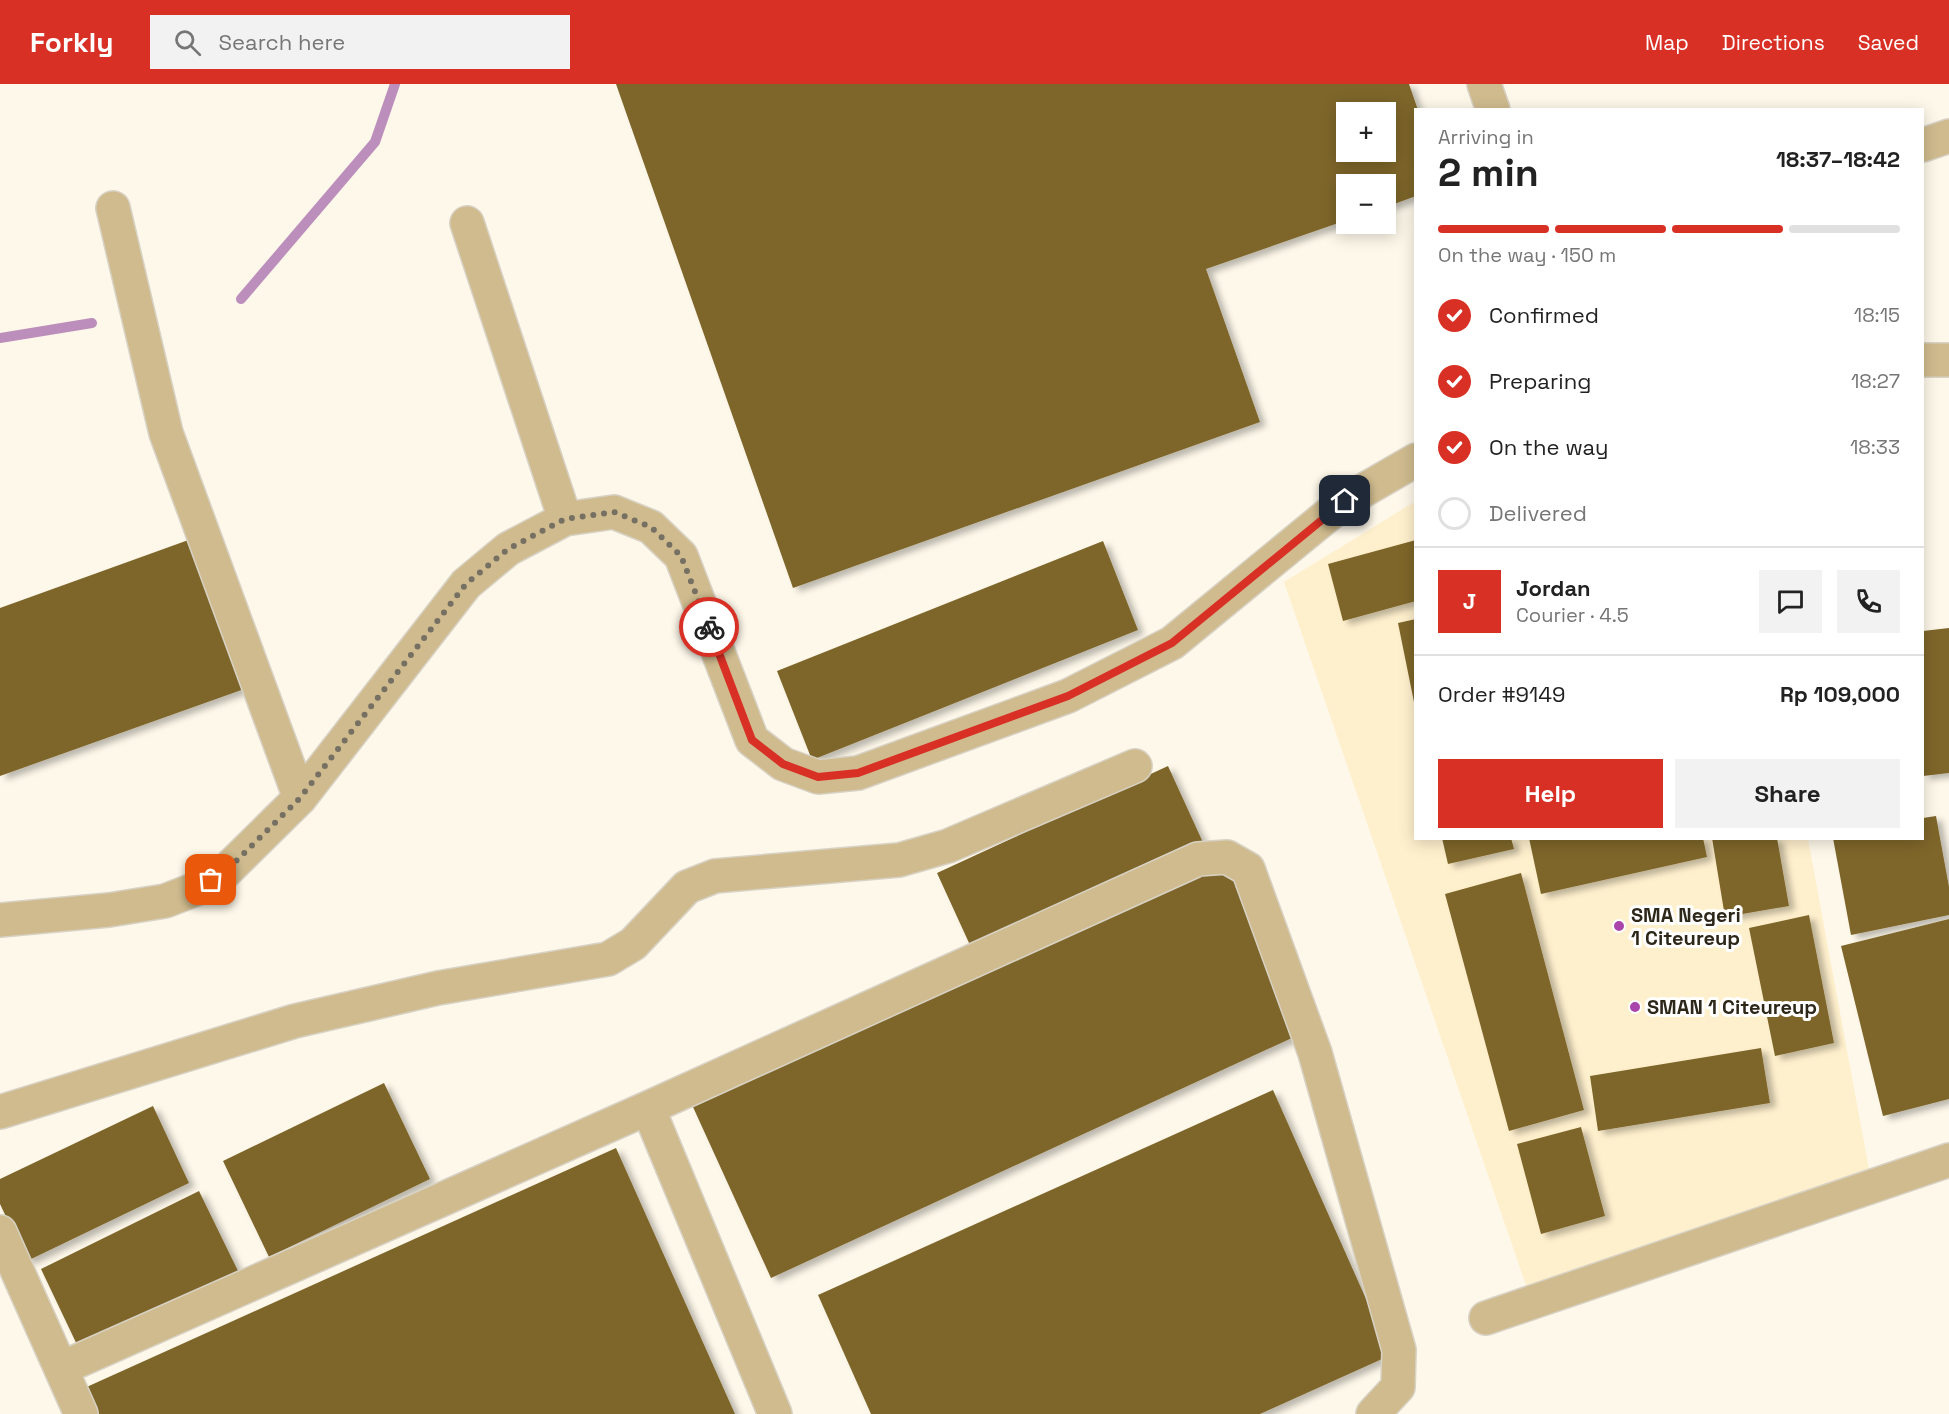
<!DOCTYPE html>
<html lang="en">
<head>
<meta charset="utf-8">
<style>
	body { margin:0; font-family:"Space Grotesk",sans-serif; background:#f2f2f2; color:#222; height:100vh; display:flex; flex-direction:column; font-size:22px; white-space:nowrap }
	* { box-sizing:border-box; margin:0 }
	p { font-size:20px; color:#767676 }
	.icon { flex:none; width:33px; height:33px; fill:none; stroke:currentColor; stroke-width:2; stroke-linecap:round; stroke-linejoin:round }
	.map { position:relative; flex:1; overflow:hidden }
	.details { position:absolute; left:1414px; top:24px; width:510px; height:732px; display:flex; flex-direction:column; background:#fff; border-radius:0px; box-shadow:0 3px 15px #0003 }
	.details>* { flex:none }
	.controls { position:absolute; left:1336px; top:18px; display:grid; gap:12px }
	.controls a { display:grid; place-items:center; width:60px; height:60px; border-radius:0px; background:#fff; box-shadow:0 3px 15px #0003; font-size:30px }
	.pin { position:absolute; display:grid; place-items:center; width:51px; height:51px; color:#fff; margin:-26px; border-radius:12px; box-shadow:0 3px 9px #0006 }
	.courier { position:absolute; display:grid; place-items:center; width:60px; height:60px; margin:-30px; border:4px solid #d93025; border-radius:50%; background:#fff; color:#222; box-shadow:0 2px 8px #0007 }
	.headline em { font-style:normal; font-weight:700 }
	.headline div { display:flex; flex-direction:column-reverse }
	.headline { display:flex; align-items:center; justify-content:space-between; height:102px; padding:0 24px }
	h1 { font-size:39px; font-weight:700; line-height:45px }
	.bar { display:grid; grid-template-columns:repeat(4,1fr); gap:9px 6px; align-content:center; height:72px; padding:0 24px }
	.bar i { height:8px; border-radius:4px; background:#e0e0e0 }
	.bar .on { background:#d93025 }
	.bar p { grid-column:span 4 }
	.line { display:flex; align-items:center; gap:15px; padding:0 24px; border-top:2px solid #e0e0e0 }
	.line div { flex:1 }
	.round { display:grid; place-items:center; flex:none; width:63px; height:63px; border-radius:0px; background:#f2f2f2 }
	ol { padding:0 24px; list-style:none }
	li { display:flex; align-items:center; gap:18px; height:66px }
	li p { margin-inline-start:auto }
	li .icon { padding:6px; border-radius:50%; background:#d93025; color:#fff; stroke-width:4 }
	li:last-child { color:#767676 }
	li i { width:33px; height:33px; border:3px solid #e0e0e0; border-radius:50% }
	.action { display:flex; gap:12px; margin-top:auto; padding:12px 24px }
	.action a { flex:1; height:69px; border-radius:0px; background:#d93025; color:#fff; font-size:24px; font-weight:700; line-height:69px; text-align:center }
	.action a+a { background:#f2f2f2; color:#222 }
	header { display:flex; align-items:center; gap:36px; box-sizing:border-box; height:84px; padding:0 30px; background:#d93025; color:#fff }
	header strong { font-size:28px }
	nav { display:flex; gap:33px; margin-inline-start:auto; font-size:21px }
	.search { width:420px; height:54px; background:#f2f2f2; display:flex; align-items:center; gap:15px; box-sizing:border-box; padding:0 21px; border-radius:0px; color:#767676; font-size:22px }
	.map>svg:first-child { display:block }
	.built { fill:#fff0cd }
	.lines { fill:none; stroke-linecap:round; stroke-linejoin:round }
	.stream { stroke:#bc8ebc; stroke-width:10 }
	.building { fill:#7e662b; fill-rule:evenodd; filter:url(#shadow) }
	.minor-casing { stroke:#d8d2c5; stroke-width:36 }
	.minor { stroke:#cfbb8e; stroke-width:33 }
	.done { stroke:#767063; stroke-width:6; stroke-dasharray:0 10.8 }
	.route { stroke:#d93025; stroke-width:8 }
	.poi-dot { fill:#a945ab; stroke:#fff; stroke-width:2 }
	.labels { text-anchor:middle; stroke-width:6; stroke-linejoin:round; paint-order:stroke }
	.poi-label { font-size:20px; font-weight:bold; fill:#2d271a; stroke:#fff; text-anchor:start }
</style>
</head>
<body>
<header>
<strong>Forkly</strong>
<div class="search"><svg class="icon" aria-label="search" viewBox="0 0 24 24"><circle cx="10" cy="10" r="6"/><path d="M15 15l6 6"/></svg>Search here</div>
<nav><a>Map</a><a>Directions</a><a>Saved</a></nav>
</header>
<div class="map">
<svg width="1949" height="1330" viewBox="0 0 1949 1330">
	<defs>
		<filter id="shadow"><feDropShadow dx="6" dy="4" stdDeviation="3" flood-color="#0004"/></filter>
	</defs>
	<rect width="100%" height="100%" fill="#fef8ea"/>
	<path class="built" d="M1416,417V754L1808,755L1870,1091L1528,1207L1284,498Z"/>
	<g class="lines">
		<path class="stream" d="M241,215L375,58L395,0
			M0,254L92,239"/>
	</g>
	<path class="building" d="M616,0H1409L1418,26H1416V112L1386,123V100H1347V136L1206,185L1260,338L793,504ZM1347,28H1386V68H1347Z
		M194,454L247,604L0,692V524Z
		M1416,456V517L1343,537L1328,480Z
		M1103,457L1138,546L812,676L777,587Z
		M1416,535V623H1415L1398,539Z
		M1949,544V689L1923,692V547Z
		M1168,682L1206,765L975,872L937,789Z
		M1936,732L1949,803V831L1851,851L1833,754H1923V734Z
		M1442,754H1511L1514,765L1448,780Z
		M1529,754H1703L1707,773L1541,810Z
		M1712,754H1777L1789,822L1725,833Z
		M1226,777L1305,948L771,1194L693,1023Z
		M1521,789L1584,1026L1509,1047L1445,810Z
		M1809,831L1834,959L1775,972L1749,844Z
		M1949,835V1015L1883,1032L1841,862Z
		M1761,964L1770,1019L1598,1047L1590,992Z
		M384,999L430,1095L269,1173L223,1077Z
		M1273,1006L1391,1271L1260,1330H871L818,1211Z
		M153,1022L189,1099L27,1177L0,1120V1095Z
		M1581,1043L1605,1132L1541,1150L1517,1060Z
		M616,1064L735,1330H91L80,1306Z
		M199,1107L239,1189L80,1267L41,1185Z"/>
	<g class="lines">
		<g class="minor-casing">
			<path id="minor" d="M1484,0L1493,26
				M1923,61L1949,52
				M113,124L166,349L300,714
				M467,139L565,435
				M1923,276H1949
				M0,836L109,826L165,817L196,805L225,788L300,714L466,500L508,465L565,435L614,428L651,443L681,472L752,656L783,680L818,693L858,689L1068,612L1172,559L1345,417L1416,376
				M648,1024L775,1330
				M0,1028L295,937L438,904L608,875L633,860L687,803L715,792L899,776L948,762L1135,682
				M0,1148L81,1330
				M1486,1234L1949,1076
				M62,1284L648,1024L1198,775L1227,773L1248,785L1315,969L1399,1266L1398,1303L1373,1330"/>
		</g>
		<use href="#minor" class="minor"/>
	</g>
	<g class="lines">
		<path class="done" d="M211,796L225,788L300,714L466,500L508,465L565,435L614,428L651,443L681,472L709,543"/>
		<path class="route" d="M709,543L752,656L783,680L818,693L858,689L1068,612L1172,559L1345,417"/>
	</g>
	<g class="poi-dot">
		<circle cx="1619" cy="842" r="6"/>
		<circle cx="1635" cy="923" r="6"/>
	</g>
	<g class="labels">
		<g class="poi-label">
			<text x="1631" y="838">SMA Negeri<tspan x="1631" dy="23">1 Citeureup</tspan></text>
			<text x="1647" y="930">SMAN 1 Citeureup</text>
		</g>
	</g>
</svg>
<div class="controls">
<a>+</a>
<a>−</a>
</div>
<div class="pin" style="left:211px;top:796px;background:#ea580c"><svg class="icon" aria-label="bag" viewBox="0 0 24 24"><path d="M5 8h14l-1 12H6zM9 8a3 3 0 0 1 6 0"/></svg></div>
<div class="pin" style="left:1345px;top:417px;background:#1f2937"><svg class="icon" aria-label="home" viewBox="0 0 24 24"><path d="M3 11l9-7 9 7M6 9v11h12V9"/></svg></div>
<div class="courier" style="left:709px;top:543px"><svg class="icon" aria-label="bike" viewBox="0 0 24 24"><circle cx="6" cy="16" r="4"/><circle cx="18" cy="16" r="4"/><path d="M6 16l4-8h5l3 8M10 8l3 8H6M13 5h3"/></svg></div>
<section class="details">
<div class="headline"><div><h1>2 min</h1><p>Arriving in</p></div><em>18:37–18:42</em></div>
<div class="bar"><i class="on"></i><i class="on"></i><i class="on"></i><i></i><p>On the way · 150 m</p></div>
<ol>
<li><svg class="icon" aria-label="check" viewBox="0 0 24 24"><path d="M5 12l5 5 9-10"/></svg>Confirmed<p>18:15</p></li>
<li><svg class="icon" aria-label="check" viewBox="0 0 24 24"><path d="M5 12l5 5 9-10"/></svg>Preparing<p>18:27</p></li>
<li><svg class="icon" aria-label="check" viewBox="0 0 24 24"><path d="M5 12l5 5 9-10"/></svg>On the way<p>18:33</p></li>
<li><i></i>Delivered</li>
</ol>
<div class="line" style="height:108px"><b class="round" style="background:#d93025;color:#fff">J</b><div><b>Jordan</b><p>Courier · 4.5</p></div><a class="round"><svg class="icon" aria-label="chat" viewBox="0 0 24 24"><path d="M4 5h16v11H9l-5 4z"/></svg></a><a class="round"><svg class="icon" aria-label="phone" viewBox="0 0 24 24"><path d="M5 4h4l2 5-3 2q2 4 5 5l2-3 5 2v4C11 20 4 13 5 4z"/></svg></a></div>
<div class="line" style="height:78px"><div>Order #9149</div><b>Rp 109,000</b></div>
<div class="action"><a>Help</a><a>Share</a></div>
</section>
</div>
</body>
</html>
